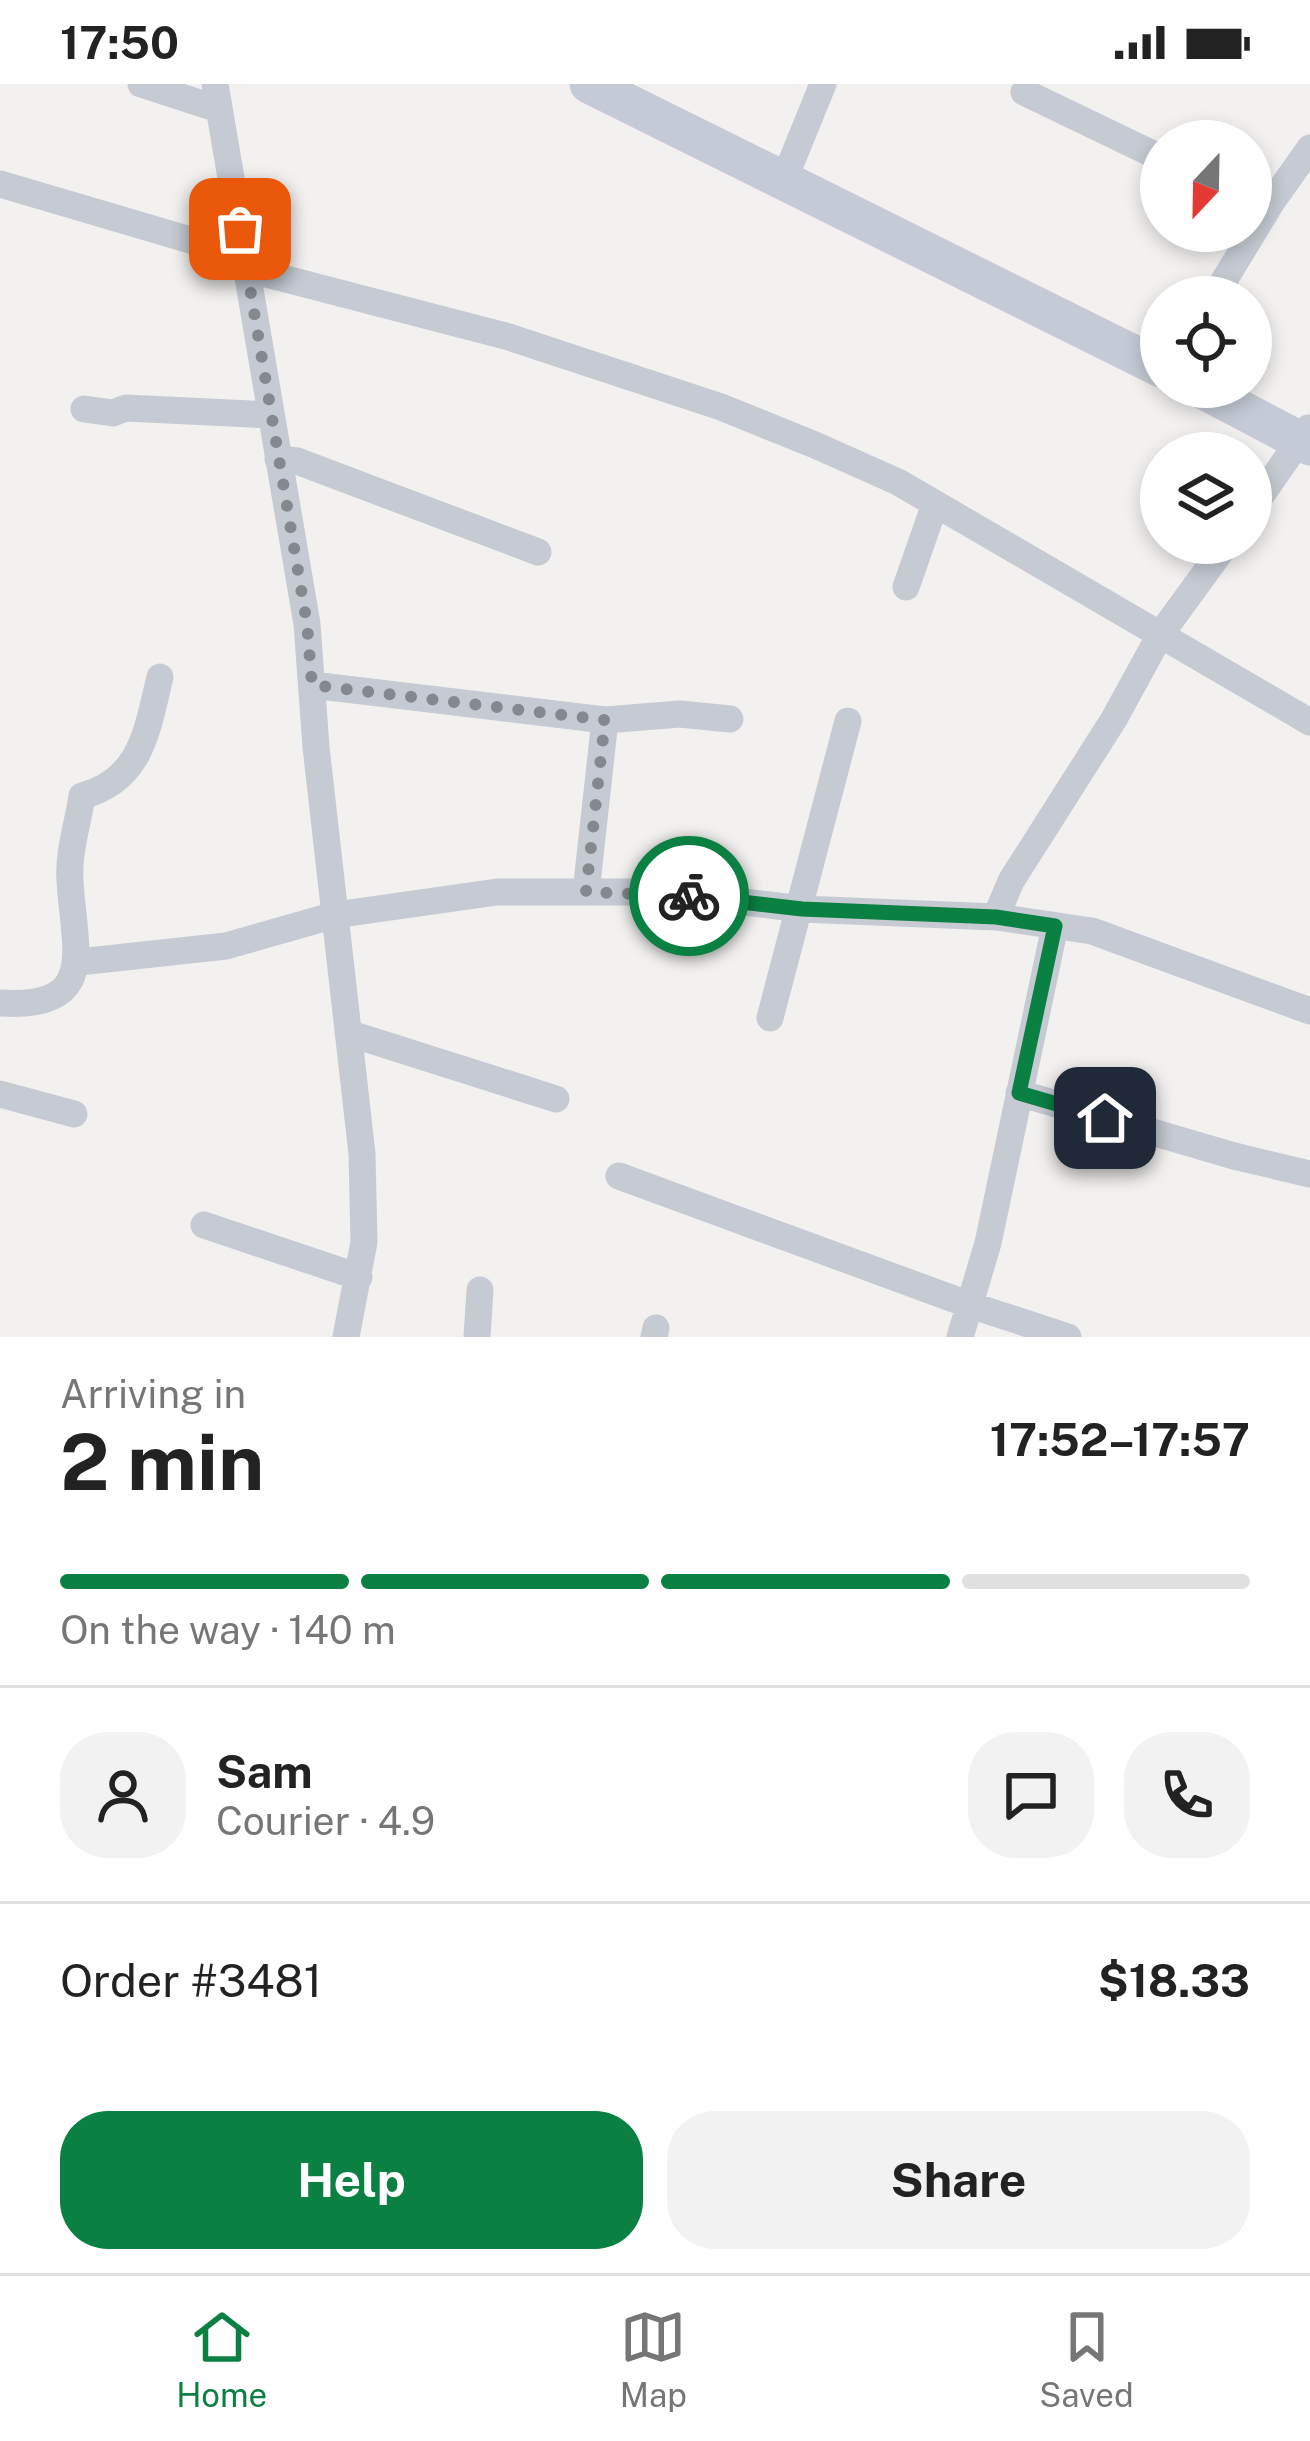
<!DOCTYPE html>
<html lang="en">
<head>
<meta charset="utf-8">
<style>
	body { margin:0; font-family:"Public Sans",sans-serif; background:#f2f2f2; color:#222; height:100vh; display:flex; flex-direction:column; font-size:45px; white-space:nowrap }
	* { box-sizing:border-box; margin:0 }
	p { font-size:39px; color:#767676 }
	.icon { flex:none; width:66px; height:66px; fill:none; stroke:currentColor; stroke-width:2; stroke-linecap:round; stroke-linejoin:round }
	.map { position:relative; height:1253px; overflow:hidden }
	.sheet { display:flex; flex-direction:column; background:#fff; flex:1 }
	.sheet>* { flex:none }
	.needle { width:78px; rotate:202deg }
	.tools { position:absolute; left:1140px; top:36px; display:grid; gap:24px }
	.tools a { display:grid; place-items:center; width:132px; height:132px; border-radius:50%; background:#fff; box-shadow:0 6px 18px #0003; font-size:60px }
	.pin { position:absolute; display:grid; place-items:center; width:102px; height:102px; color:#fff; margin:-51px; border-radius:24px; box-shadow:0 6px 18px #0006 }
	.courier { position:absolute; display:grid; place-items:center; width:120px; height:120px; margin:-60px; border:9px solid #0b8043; border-radius:50%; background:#fff; color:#222; box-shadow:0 3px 15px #0007 }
	.summary em { font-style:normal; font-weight:700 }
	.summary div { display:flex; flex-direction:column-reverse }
	.summary { display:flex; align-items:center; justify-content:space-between; height:204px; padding:0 60px }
	h1 { font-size:78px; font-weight:700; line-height:90px }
	.bar { display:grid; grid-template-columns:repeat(4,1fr); gap:18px 12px; align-content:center; height:144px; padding:0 60px }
	.bar i { height:15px; border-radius:9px; background:#e0e0e0 }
	.bar .active { background:#0b8043 }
	.bar p { grid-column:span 4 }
	.line { display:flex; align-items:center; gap:30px; padding:0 60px; border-top:3px solid #e0e0e0 }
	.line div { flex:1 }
	.round { display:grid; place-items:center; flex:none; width:126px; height:126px; border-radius:48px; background:#f2f2f2 }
	.button { display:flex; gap:24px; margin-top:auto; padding:24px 60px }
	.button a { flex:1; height:138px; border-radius:48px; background:#0b8043; color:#fff; font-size:48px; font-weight:700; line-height:138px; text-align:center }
	.button a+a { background:#f2f2f2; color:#222 }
	.status { display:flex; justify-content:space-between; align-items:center; height:84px; padding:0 60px; background:#fff; direction:ltr }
	.status svg { height:33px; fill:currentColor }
	.tabs { display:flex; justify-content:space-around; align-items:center; height:168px; border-top:3px solid #e0e0e0; background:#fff; font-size:33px; color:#767676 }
	.tabs a { display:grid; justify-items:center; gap:6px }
	.tabs .active { color:#0b8043 }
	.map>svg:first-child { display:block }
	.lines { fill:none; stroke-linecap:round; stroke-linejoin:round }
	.street { stroke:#c5cad3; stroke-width:27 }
	.secondary { stroke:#c5cbd6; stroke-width:39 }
	.done { stroke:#85898f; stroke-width:12; stroke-dasharray:0 21.6 }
	.route { stroke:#0b8043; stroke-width:15 }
</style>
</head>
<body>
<div class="status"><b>17:50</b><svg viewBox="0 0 49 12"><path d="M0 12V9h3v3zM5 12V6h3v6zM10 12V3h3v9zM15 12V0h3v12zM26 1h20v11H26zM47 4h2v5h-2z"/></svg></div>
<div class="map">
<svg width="1310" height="1253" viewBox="0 0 1310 1253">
	<rect width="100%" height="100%" fill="#f2f1f0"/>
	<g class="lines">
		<path class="street" d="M141,0L218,25
			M215,0L307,540L316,663L362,1070L364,1158L346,1253
			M1024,8L1161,74
			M784,96L823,0
			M0,100L207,161L247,185L509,253L721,323L815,361L898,398L1310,638
			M1214,213L1271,119L1310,64
			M84,325L113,329L126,324L271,331
			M278,375L297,377L538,468
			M1251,426L1308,344
			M906,503L935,420
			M312,601L605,636L680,630L730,635
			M586,808L605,636
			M996,833L1011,797L1114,635L1160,551L1227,459
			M79,878L226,862L335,831L497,808H661L802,825L996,833L1092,847L1310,927
			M0,919C101,926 73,862 70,796C68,769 78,739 82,712C142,696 147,646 160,593
			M770,934L848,637
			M348,949L556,1015
			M1019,1009L1234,1072L1310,1090
			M0,1010L74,1030
			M619,1092L970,1221L1068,1253
			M204,1141L359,1193
			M477,1253L480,1206
			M654,1253L656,1244
			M960,1253L988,1159L1055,842"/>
		<path class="secondary" d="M589,0L1161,284
			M1198,303L1310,362"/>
	</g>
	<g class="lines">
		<path class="done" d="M240,145L307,540L312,601L605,636L586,808L689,812"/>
		<path class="route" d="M689,812L802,825L996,833L1055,842L1019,1009L1105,1034"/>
	</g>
</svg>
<div class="tools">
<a><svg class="needle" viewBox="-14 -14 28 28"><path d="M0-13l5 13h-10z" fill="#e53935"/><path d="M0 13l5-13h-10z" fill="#767676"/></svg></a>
<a><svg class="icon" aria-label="locate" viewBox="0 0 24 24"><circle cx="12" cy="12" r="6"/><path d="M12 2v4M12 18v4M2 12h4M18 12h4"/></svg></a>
<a><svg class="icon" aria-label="layers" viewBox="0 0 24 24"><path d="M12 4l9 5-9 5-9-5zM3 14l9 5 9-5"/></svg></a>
</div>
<div class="pin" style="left:240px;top:145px;background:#ea580c"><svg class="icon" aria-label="bag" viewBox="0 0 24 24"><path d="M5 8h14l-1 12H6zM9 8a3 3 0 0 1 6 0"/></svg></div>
<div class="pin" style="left:1105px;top:1034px;background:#1f2937"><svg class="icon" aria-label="home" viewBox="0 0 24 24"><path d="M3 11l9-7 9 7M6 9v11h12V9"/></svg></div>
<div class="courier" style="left:689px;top:812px"><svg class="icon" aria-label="bike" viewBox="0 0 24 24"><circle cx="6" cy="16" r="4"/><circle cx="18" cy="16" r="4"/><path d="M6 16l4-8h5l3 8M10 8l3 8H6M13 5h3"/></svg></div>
</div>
<section class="sheet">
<div class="summary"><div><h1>2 min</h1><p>Arriving in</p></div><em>17:52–17:57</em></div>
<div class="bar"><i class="active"></i><i class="active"></i><i class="active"></i><i></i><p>On the way · 140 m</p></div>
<div class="line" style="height:216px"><a class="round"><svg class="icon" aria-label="person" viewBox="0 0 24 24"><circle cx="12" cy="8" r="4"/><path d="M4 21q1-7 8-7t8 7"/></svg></a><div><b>Sam</b><p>Courier · 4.9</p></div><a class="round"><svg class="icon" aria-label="chat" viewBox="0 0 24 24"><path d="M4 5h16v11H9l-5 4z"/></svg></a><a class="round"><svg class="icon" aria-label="phone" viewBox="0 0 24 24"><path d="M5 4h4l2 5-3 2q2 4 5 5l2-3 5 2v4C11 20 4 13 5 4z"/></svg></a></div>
<div class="line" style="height:156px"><div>Order #3481</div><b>$18.33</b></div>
<div class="button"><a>Help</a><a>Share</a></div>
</section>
<nav class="tabs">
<a class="active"><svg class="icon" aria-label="home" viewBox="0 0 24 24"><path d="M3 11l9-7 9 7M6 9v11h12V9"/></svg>Home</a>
<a><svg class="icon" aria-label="map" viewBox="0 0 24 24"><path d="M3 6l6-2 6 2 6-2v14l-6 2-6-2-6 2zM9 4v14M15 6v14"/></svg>Map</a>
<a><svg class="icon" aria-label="saved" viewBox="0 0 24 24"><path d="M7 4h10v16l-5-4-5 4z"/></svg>Saved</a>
</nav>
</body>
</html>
